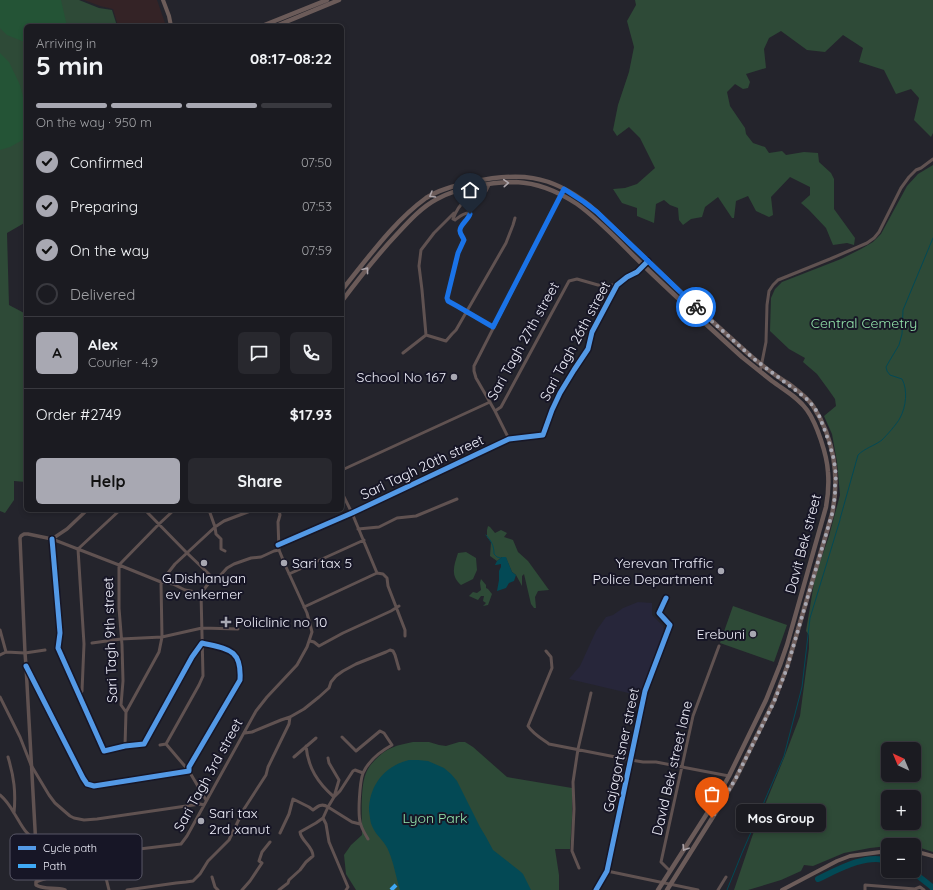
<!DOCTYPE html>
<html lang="en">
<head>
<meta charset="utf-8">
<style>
	body { margin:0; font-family:Quicksand,sans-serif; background:#28282e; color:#f1f3f6; height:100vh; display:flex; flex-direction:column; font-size:15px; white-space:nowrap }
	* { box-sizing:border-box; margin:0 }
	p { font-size:13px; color:#a0a1a5 }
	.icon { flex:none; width:22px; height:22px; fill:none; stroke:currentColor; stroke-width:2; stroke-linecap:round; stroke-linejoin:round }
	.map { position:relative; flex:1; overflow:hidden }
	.panel { position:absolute; left:24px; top:24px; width:320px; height:488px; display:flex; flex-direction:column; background:#1b1b21; border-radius:6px; box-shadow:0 2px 6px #0003,0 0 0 1px #39393f }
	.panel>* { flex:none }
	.needle { width:26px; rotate:316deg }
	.buttons { position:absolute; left:881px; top:742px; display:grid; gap:8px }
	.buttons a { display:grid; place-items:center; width:40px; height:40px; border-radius:6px; background:#1b1b21; box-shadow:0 2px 6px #0003,0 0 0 1px #39393f; font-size:20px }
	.pin { position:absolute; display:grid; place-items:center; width:34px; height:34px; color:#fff; margin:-41px -17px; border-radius:50% 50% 50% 0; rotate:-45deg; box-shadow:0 0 4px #0007 }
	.pin .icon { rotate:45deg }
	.courier { position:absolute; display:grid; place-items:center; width:40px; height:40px; margin:-20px; border:3px solid #1a73e8; border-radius:50%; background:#fff; color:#222; box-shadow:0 1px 5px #0007 }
	.bubble { position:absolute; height:28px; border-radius:6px; background:#1b1b21; box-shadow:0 2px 6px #0003,0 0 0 1px #39393f; font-size:13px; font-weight:700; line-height:28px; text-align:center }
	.headline em { font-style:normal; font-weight:700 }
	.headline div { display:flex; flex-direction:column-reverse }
	.headline { display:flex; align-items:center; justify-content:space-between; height:68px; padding:0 12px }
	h1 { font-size:26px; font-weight:700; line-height:30px }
	.bar { display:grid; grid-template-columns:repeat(4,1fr); gap:6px 4px; align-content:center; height:48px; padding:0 12px }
	.bar i { height:5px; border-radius:3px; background:#39393f }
	.bar .current { background:#a8a8b2 }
	.bar p { grid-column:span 4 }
	.line { display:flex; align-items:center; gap:10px; padding:0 12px; border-top:1px solid #39393f }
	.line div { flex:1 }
	.round { display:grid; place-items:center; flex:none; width:42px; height:42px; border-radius:6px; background:#28282e }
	ol { padding:0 12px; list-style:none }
	li { display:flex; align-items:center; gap:12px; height:44px }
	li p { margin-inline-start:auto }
	li .icon { padding:4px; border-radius:50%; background:#a8a8b2; color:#111; stroke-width:4 }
	li:last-child { color:#a0a1a5 }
	li i { width:22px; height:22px; border:2px solid #39393f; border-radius:50% }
	.action { display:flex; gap:8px; margin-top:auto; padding:8px 12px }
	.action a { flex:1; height:46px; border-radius:6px; background:#a8a8b2; color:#111; font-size:16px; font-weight:700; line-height:46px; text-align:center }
	.action a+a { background:#28282e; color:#f1f3f6 }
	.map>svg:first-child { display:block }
	.commercial { fill:#342326 }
	.built { fill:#27263a }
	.green { fill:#2e4a37; fill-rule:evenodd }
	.forest { fill:#245436 }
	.water { fill:#034955 }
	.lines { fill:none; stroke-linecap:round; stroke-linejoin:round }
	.stream { stroke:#034955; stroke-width:1 }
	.river { stroke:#034955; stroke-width:6 }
	.minor { stroke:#605251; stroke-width:3 }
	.tertiary { stroke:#605251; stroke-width:3.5 }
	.secondary { stroke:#6d5d5a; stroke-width:4 }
	.primary { stroke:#6b5b59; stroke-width:4.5 }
	.quiet { stroke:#3fa9f5; stroke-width:4; stroke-dasharray:8 4; stroke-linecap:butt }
	.cycleway-casing { stroke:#171626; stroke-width:8 }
	.cycleway { stroke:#5399e6; stroke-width:5 }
	.oneway { stroke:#ada5aa }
	.done { stroke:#a8a8b2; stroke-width:4; stroke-dasharray:0 7.2 }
	.route { stroke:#1a73e8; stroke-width:5 }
	.poi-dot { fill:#a8a8b2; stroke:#171626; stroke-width:1.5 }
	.labels { text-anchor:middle; stroke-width:4; stroke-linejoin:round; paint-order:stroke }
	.park-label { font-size:14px; fill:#94e5ab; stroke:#171626 }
	.street-label { font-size:14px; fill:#efeffa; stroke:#171626 }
	.poi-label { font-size:14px; fill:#efeffa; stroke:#171626; text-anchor:end }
	.key { fill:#171626; stroke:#585766; stroke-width:1 }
	.key-label { font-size:11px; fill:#efeffa }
</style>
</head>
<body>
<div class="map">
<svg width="933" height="890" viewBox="0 0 933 890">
	<rect width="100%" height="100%" fill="#24242c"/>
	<path class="commercial" d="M84,0H157L166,26H118L113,9L100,6Z"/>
	<path class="built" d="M638,602L652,603V615L663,626L664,631L641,696L569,679L580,666L596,631L606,617L613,615L623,608Z"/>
	<path class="green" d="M0,0H79L99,8L112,10L117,26H26V222L7,233L9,305L26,314V482L14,481V500L5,513L0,511Z
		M635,0H933V133L931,137L914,120L919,98L911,89L896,94L884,70L859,62L863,48L843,35L825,52L807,50L781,31L769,38L764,49L766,68L746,74L750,82L748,88L743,89L735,84L727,92L730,106L745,128L746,134L753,143L765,147L769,153L782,151L786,155L804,152L818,153L819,162L831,173L834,179V209L855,238L854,245L847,243L833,245L826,228L809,210L801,203L810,195V187L790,177L771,197L773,215L769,217L756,211L748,196L736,201L734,218H732L718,197L705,207L702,217L691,219L683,225L679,220L678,208L670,205L664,200L656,204L654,223L637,216V208L622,203L613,189L625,188L637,184L655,168L640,138L629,127L617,136L613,130L618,105L629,72L634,47L627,21L636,5Z
		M933,165V852L921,848L914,847V845H888V846L870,848L844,853L813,866L804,865L801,871L781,880L748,890H734L753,834L784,758L800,716L809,648V635L806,631L815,577L829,536L840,495L837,462L832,434L824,416L836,406L835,399L828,389L817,374L803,362L805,358L789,349L770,331L771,298L775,289L782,282L841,259L861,249L873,242L881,234L907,186L918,174ZM888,749H914V775H888ZM888,797H914V823H888Z
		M488,526L490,527L495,533L501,530L507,533L504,537L513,540L518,552L528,561L549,590L538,591L535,597L536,608H534L531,604L524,574L522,576V586L516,575L512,572L506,558L502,557L497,561L490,556L491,542L487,537V530Z
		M466,552L476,558L477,570L473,579L461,585C450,575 454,566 458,553Z
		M481,579L486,585V588L488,589L492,594L488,605L483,606L486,603L483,601L484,596H481L478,600L469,596L473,592L477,593L481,590L480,583Z
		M733,606L787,625L774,662L720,643Z
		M413,742H429L439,745L446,746L459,742H465L473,747L507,777L572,788V818L570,849H555L559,875V890H356L346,874L344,855L351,845L362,835C362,819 360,787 366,773C368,768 371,764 375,760C386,748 397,745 413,742Z"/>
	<path class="forest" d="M0,0H61L67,26H26V44L22,41L7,35L0,28Z
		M0,53L9,62L20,85L26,109V138L10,147L0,150Z"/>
	<path class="water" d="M502,557H506L512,572L516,575L514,581L509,583L506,588L497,591L499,580V571L501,567V564L496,565H495L497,561Z
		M409,760H418L428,761L444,768L451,774L457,781L480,827L486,837L493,850L521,872L523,874L531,890H400C396,877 394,864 389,852C386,842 376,836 372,826C370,822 370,816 369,811C369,786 384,766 409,760Z"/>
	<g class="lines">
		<path class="stream" d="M840,519L858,455C865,448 874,446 882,440C886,436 897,424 900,418C906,407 908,390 902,379L890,375L887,371L886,367L890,360L899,345L902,334L903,310L933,238
			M486,535C491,541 494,545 494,554L497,557L501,558
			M727,890L742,853L784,756L802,687L810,618L840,520"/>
		<path class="river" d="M912,871L932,887L933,889
			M818,879C837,870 867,853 888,861"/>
		<path class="minor" d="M489,185L486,191C469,193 459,203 453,219L455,220C459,217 463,213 469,213L470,214C468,220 459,226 460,231C460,234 463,237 463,240L458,253L447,298L448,301L466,312L493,327
			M426,335L446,341L452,334L456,330L506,243L513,225L515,218
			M426,335L422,290L419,266L421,250L434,233L454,213
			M403,353L426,335
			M760,372L766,342L767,305L769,291L773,285L778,280L830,259L867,243L874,238L879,232L901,188L909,177L916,170L921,168L933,159
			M495,411L501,407L569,281L577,279L598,285H617
			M509,439L495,411L476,378L474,371V366L564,189
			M342,470L490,402
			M342,493L352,513L377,573
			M145,510L187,553L209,574L212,579
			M209,510L215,527L216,534L221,539V549L225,551
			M358,529L379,527L397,518L416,516L457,499
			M278,545L352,513L509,439L543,435L552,410L560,393L574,370L588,349L592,332L617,285L627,277L637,272L648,261
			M377,573L383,574L387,578L388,586L405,630V636
			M289,574L364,540
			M201,593L212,579L218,578L227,568L234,564L251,558L261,557L274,551L279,550
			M304,607L377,573
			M0,630L6,652
			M310,641L314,642L319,646L343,633L391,611L399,606
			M92,643L121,639L162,637L202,628L238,629
			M546,651L551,657L552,668L528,726C532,733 542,739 549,744L631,760L643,762H656L729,776
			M0,655L6,652L25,653L45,650
			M27,666L87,784L94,786L189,771V767L240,680C242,649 228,649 202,643L192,657L144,744L125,746L104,751L58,648L60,633L52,539L119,565L161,582L173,584L185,590L201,593
			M79,695L82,691L84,644L78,549L120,510
			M0,697L20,737L31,765L49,795L55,803L70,816L74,818L84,820L97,819L200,804L204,805
			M126,712L159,652L162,637L161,582L175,564L215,527L224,521L253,510
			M245,733L252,732L281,720L290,717L304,709L319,697L329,688L331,682L336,676L343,671L356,664L386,652L390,650L393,651L395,655L399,669
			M342,737L356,751L380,731L384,733L392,745C381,751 369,760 363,773C360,781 357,816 361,825C362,829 365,834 368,839
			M166,744L199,685L203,676L201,593
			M166,744L189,771L206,800
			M160,745L166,744
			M125,746L126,712L121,705L123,681L122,645L119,608V565L159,524L174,510
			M306,746C308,768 318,783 334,797L339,780L329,763L328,758
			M8,757C14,777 16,792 14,813
			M294,757L316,738
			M0,795C6,800 10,806 14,813C20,822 25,835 35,838
			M323,818L326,824L329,842L348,887L346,890
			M360,824L352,822L328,807L334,797L340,791L353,771L355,770L363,773
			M66,864L76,858L131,850L181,844L187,836L256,711L267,697L297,665L307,647L312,632L307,613L286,567L279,550L278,522L280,515L279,510
			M65,868L73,869L83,868L94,869L106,878L109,890
			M579,868L572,851L574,809L573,782L578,749L591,693
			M607,871L698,890
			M670,871L661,862L693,716L719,646
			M212,877L215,887L218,890
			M127,890L176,883L186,882L193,881L200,874L208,861L229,840L244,809L266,775L268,767L289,724L290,717
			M242,890L250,881L262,863L259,861L262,852L270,842
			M279,890L288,883L289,880L300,870L306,862L313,856C313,846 301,841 300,832L316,823L323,818L328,807C322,803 318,806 313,810L309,807L293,799L289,814L280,833
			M596,890L607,871L645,691L670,625L659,613L666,598
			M718,890L726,877
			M865,890V885L915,889L920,887L924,890"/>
		<path class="tertiary" d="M65,890C55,887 44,890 36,885V882C40,879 46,879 51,877C56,875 61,872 65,868L66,864C54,854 43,872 36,847L26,666L25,653L20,538L21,536L24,534H28L52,539L67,529L87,510"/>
		<path class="secondary" d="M163,0L169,16L171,26
			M914,851L933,856
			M782,890L837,861L850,856L888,851"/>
		<path class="primary" d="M262,26L327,0
			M276,26L339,0
			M342,290C368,258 393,222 426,198C440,189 456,185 472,182C518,172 550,174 589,205C609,223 628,242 648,261C682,294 717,326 752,357C764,367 776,376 789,384C798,391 807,397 813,406C834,438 840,477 832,514L787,667L774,701L736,778L721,804L667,890
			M342,301C360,277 378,254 398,233C410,220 422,207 437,199C456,188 494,182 516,182C538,183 559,192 577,204C601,221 623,246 644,266C676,297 709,327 742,357C752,365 762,373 772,381C784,390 798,397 807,410C817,424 827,455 828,472C829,484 828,496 826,507L787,645L780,665L766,700L729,776L715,801L658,890"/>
		<path class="quiet" d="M391,890L396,885"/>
		<g class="cycleway-casing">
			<path id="cycleway" d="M278,545L352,513L509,439L543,435L552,410L560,393L574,370L588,349L592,332L617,285L627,277L637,272L648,261
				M26,666L83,778L87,784L94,786L189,771V767L240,680C242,649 228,649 202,643L192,657L144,744L125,746L104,751L58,648L60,633L52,539
				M596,890L607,871L645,691L670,625L659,613L666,598"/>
		</g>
		<use href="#cycleway" class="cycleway"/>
	</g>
	<defs><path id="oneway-chevron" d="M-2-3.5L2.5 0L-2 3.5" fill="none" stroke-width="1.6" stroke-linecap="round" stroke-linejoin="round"/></defs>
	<g class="oneway">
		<use href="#oneway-chevron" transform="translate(506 183) rotate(-4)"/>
		<use href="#oneway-chevron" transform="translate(432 195) rotate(150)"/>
		<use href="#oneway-chevron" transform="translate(366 270) rotate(-52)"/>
		<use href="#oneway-chevron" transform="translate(685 848) rotate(122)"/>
	</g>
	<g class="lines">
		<path class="done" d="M696,307L754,359L798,392L808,400L813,406L818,413L824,428L829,442L834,460L836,476L835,485V496L832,514L787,668L774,702L736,778L712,818"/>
		<path class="route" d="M470,214C468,220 459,226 460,231C460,234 463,237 464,240L458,253L447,298L448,301L457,306L493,327L564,189L584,202L597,212L696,307"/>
	</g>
	<g class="poi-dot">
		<circle cx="454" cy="377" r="4"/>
		<circle cx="204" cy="563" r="4"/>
		<circle cx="284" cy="563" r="4"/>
		<circle cx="721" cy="571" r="4"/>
		<path d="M224 616h4v4h4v4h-4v4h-4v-4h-4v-4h4z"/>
		<circle cx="753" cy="634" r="4"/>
		<circle cx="201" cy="821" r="4"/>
	</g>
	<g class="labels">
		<g class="park-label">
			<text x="864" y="328">Central Cemetry</text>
			<text x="435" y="823">Lyon Park</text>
		</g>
		<g class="street-label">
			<text transform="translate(523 341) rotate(-61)" y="5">Sari Tagh 27th street</text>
			<text transform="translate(575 341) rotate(-62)" y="5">Sari Tagh 26th street</text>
			<text transform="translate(422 467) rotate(-25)" y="5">Sari Tagh 20th street</text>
			<text transform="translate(803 544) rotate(-75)" y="5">Davit Bek street</text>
			<text transform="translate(110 640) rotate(-92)" y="5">Sari Tagh 9th street</text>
			<text transform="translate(621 750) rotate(-78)" y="5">Gajagortsner street</text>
			<text transform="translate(672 768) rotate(-77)" y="5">David Bek street lane</text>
			<text transform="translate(208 775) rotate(-61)" y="5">Sari Tagh 3rd street</text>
		</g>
		<g class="poi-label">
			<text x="446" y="382">School No 167</text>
			<text x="292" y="568" text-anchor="start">Sari tax 5</text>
			<text x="713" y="568">Yerevan Traffic<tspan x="713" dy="16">Police Department</tspan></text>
			<text x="204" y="583" text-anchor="middle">G.Dishlanyan<tspan x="204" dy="16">ev enkerner</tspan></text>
			<text x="235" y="627" text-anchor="start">Policlinic no 10</text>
			<text x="745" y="639">Erebuni</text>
			<text x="209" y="818" text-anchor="start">Sari tax<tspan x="209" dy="16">2rd xanut</tspan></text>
		</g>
	</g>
	<rect x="10" y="834" width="132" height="46" rx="6" class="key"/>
	<rect x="18" y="846" width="18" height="4" fill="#5399e6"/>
	<rect x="18" y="864" width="18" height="4" fill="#3fa9f5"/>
	<g class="key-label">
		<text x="43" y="852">Cycle path</text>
		<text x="43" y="870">Path</text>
	</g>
</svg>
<div class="buttons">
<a><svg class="needle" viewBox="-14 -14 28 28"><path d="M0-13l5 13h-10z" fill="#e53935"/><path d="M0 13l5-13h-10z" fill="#a0a1a5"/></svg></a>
<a>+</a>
<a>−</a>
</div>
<div class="pin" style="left:712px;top:818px;background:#ea580c"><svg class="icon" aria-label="bag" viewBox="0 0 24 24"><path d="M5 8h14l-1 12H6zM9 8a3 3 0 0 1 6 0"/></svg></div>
<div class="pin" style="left:470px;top:214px;background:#1f2937"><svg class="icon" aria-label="home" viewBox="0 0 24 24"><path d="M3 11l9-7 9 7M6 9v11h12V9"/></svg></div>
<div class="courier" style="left:696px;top:307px"><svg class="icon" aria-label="bike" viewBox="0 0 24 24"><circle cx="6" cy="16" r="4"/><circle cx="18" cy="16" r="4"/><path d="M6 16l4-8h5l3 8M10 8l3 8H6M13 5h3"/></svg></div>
<div class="bubble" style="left:736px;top:804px;width:90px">Mos Group</div>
<section class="panel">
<div class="headline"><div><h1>5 min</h1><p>Arriving in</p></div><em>08:17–08:22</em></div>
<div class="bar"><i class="current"></i><i class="current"></i><i class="current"></i><i></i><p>On the way · 950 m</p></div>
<ol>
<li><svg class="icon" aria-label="check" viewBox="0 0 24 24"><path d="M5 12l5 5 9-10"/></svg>Confirmed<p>07:50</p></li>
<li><svg class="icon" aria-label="check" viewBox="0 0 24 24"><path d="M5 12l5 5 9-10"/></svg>Preparing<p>07:53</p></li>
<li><svg class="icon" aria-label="check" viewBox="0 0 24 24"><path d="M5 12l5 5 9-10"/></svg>On the way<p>07:59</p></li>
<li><i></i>Delivered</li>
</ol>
<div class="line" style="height:72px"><b class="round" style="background:#a8a8b2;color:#111">A</b><div><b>Alex</b><p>Courier · 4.9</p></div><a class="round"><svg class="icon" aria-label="chat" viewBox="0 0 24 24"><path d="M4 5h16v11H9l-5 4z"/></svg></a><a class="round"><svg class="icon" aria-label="phone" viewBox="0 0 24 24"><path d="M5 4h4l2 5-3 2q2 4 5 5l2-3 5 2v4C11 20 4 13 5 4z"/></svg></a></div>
<div class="line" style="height:52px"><div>Order #2749</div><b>$17.93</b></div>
<div class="action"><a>Help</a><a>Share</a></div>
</section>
</div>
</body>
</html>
